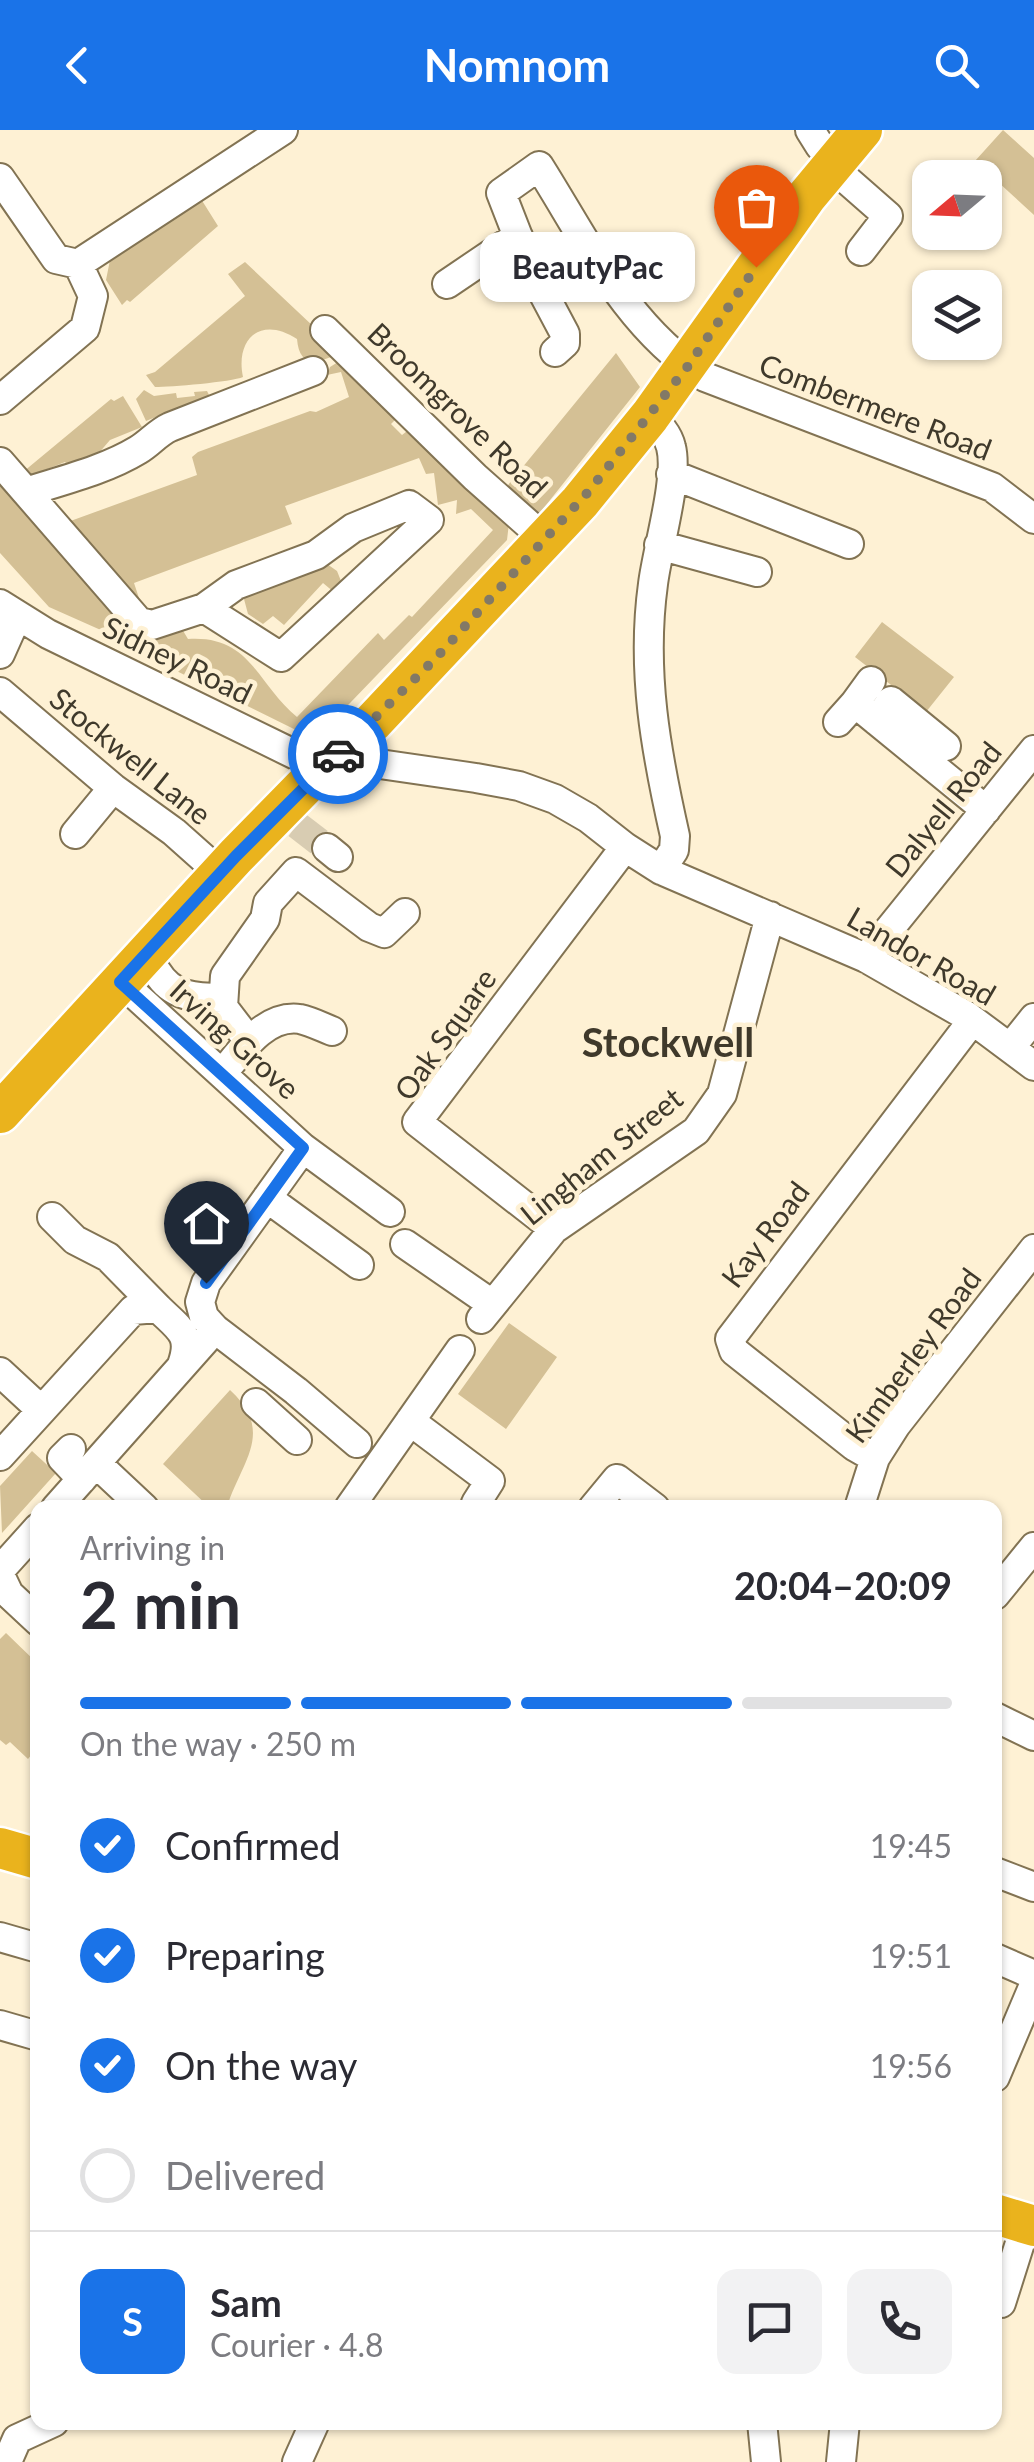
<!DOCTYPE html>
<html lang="en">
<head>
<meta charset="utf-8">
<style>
	body { margin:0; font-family:Lato,sans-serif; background:#f2f2f3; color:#2b2b33; height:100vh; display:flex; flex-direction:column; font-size:38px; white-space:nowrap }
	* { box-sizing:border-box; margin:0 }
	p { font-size:32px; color:#7c7c81 }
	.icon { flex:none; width:55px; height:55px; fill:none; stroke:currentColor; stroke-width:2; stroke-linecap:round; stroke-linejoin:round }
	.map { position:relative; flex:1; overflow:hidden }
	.details { position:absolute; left:30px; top:1370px; width:972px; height:930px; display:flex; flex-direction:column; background:#fff; border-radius:20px; box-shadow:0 2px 8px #0004 }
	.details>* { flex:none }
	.needle { width:65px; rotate:251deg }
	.fabs { position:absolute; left:912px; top:30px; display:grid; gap:20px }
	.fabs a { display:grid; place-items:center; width:90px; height:90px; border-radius:20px; background:#fff; box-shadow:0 2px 8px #0004; font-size:50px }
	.pin { position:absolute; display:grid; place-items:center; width:85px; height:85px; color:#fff; margin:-102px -42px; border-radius:50% 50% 50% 0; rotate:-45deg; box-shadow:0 0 10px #0007 }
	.pin .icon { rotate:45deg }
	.courier { position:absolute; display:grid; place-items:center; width:100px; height:100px; margin:-50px; border:8px solid #1a73e8; border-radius:50%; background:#fff; color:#222; box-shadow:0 2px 12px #0007 }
	.bubble { position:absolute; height:70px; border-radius:20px; background:#fff; box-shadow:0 2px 8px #0004; font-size:32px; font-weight:700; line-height:70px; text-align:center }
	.overview em { font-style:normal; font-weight:700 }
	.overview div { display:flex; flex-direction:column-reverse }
	.overview { display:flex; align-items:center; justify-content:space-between; height:170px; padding:0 50px }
	h1 { font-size:65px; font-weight:700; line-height:75px }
	.bar { display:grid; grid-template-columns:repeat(4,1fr); gap:15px 10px; align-content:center; height:120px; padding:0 50px }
	.bar i { height:12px; border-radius:8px; background:#e1e1e2 }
	.bar .current { background:#1a73e8 }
	.bar p { grid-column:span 4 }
	.line { display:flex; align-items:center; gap:25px; padding:0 50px; border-top:2px solid #e1e1e2 }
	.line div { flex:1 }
	.round { display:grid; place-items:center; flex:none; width:105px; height:105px; border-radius:20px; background:#f2f2f3 }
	ol { padding:0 50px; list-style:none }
	li { display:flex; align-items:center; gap:30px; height:110px }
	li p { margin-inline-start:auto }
	li .icon { padding:10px; border-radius:50%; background:#1a73e8; color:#fff; stroke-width:4 }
	li:last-child { color:#7c7c81 }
	li i { width:55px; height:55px; border:5px solid #e1e1e2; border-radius:50% }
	header { display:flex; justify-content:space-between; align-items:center; height:130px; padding:0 50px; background:#1a73e8; color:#fff; font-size:45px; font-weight:700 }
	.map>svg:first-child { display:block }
	.green { fill:#d4c095 }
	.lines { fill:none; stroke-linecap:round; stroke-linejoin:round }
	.minor-tunnel { stroke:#d8ccb2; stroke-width:28; stroke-dasharray:28 14; stroke-linecap:butt }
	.minor-casing { stroke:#827353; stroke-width:32 }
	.highway-casing { stroke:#fff; stroke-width:45 }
	.minor { stroke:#fff; stroke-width:28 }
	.highway { stroke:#eab31d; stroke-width:40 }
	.done { stroke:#827966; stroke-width:10; stroke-dasharray:0 18 }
	.route { stroke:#1a73e8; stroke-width:12 }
	.labels { text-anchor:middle; stroke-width:9; stroke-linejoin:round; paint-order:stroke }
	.street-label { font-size:30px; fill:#3f392b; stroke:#fef1d4 }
	.district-label { font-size:40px; font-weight:bold; fill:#3f392b; stroke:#fef1d4 }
</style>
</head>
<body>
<header><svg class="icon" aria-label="back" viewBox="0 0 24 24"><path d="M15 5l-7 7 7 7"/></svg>Nomnom<svg class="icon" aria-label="search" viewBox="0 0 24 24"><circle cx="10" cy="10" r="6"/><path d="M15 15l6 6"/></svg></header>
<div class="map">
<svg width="1034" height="2332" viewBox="0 0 1034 2332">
	<rect width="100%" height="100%" fill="#fef1d4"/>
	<path class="green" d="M1003,0L1034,28V85L975,31Z
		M201,69L218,96L130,172L127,170L122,175L106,150L110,130Z
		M245,132L331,213L322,219L331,227C311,235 299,233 297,209C261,185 235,209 243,247C232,252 170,257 155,257L146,245L155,242L245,166L228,144Z
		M616,223L640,257L535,389L504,360Z
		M338,232L399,286L391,294L402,305L411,298L509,393L507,410L324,600L304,604L120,513L130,504L145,509L179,494L188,509C251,505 256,553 297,587L378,503L384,510L409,485L412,487L493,400L471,379L456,384L457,370L438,375L434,343L426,344L419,328L285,376L292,394L134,453L143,480L65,393L197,345L192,327L198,322L310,281L316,282L349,267L341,242L327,245L330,237Z
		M144,260L154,266L176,263L177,268L195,266L194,262L207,261L209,265L221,266V260L229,262L165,289L163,284L146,291L136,269Z
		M123,266L142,297L110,310L98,324L69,337L65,332L30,346L23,342L111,269L114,271Z
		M0,346L121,485L103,501L49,477L0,423Z
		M327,434L337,441L341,451L335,463L323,453L284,495L273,486L263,494L248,484L244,469L254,458Z
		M882,492L954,547L926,582L855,527Z
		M509,1193L557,1227L506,1299L458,1264Z
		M230,1260C276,1302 241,1332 227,1377H209L163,1334Z
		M32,1321L56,1343L2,1403L0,1356Z
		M6,1503L37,1533V1618L28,1629L10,1612L6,1615L0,1610V1509Z"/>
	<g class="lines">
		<path class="minor-tunnel" d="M297,695L327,718"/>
		<g class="minor-casing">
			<path id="minor" d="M810,0L820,16L838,28
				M831,36L888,86L861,121
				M0,48L56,129L78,134
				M447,154L518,106
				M325,200L475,347L545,409
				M555,222L565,213V204L531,140L501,63L539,36C587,112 627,198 705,247L992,357L1034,389
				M0,270L85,198L93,166L78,134L283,0
				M650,286C659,295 668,304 671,317C679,348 657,420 653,454C641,541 656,622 675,706L674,720L661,740
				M0,332L139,492L152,495L204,478L236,455L316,425L353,398L409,375L429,390L281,527L204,478
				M671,344L849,414
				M26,362C63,350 105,340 138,320C150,313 157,303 170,297L313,241
				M659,415L757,442
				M0,474L48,504L298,626L352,630L476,648L519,656L555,669L588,688L625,717L661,740L866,828L967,886L1034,936
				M0,524L17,486
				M871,551L855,573L986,680
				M0,562L113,658L174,702L220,743
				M877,591L891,571L946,616
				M838,592L855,573
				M75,704L113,658
				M327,718L338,727
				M866,828L1034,620
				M157,842C172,867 196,868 222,868
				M121,852L303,1018L390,1082
				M249,911L223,877L225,846L265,789L268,773L296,742L369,797L384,803L405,783
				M1010,918L1034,888
				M222,944C241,921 265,884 300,889C310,891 322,897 332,901
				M267,1068L359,1135
				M52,1087L75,1110L108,1127L158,1178
				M554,1099L417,992L625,717
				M405,1114L492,1174
				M200,1172L204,1187L215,1199L296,1261L357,1313
				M200,1172L206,1153L303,1018
				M481,1189L554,1099L696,1001L722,964L770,786
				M0,1242L40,1279
				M256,1273L297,1310
				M410,1291L490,1351L476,1373
				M71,1319L62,1328L82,1349
				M0,1326L133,1180L158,1178C179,1199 193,1204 182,1235
				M875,1328L854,1316L734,1221L730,1209L972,891
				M96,1333L144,1378
				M56,1378L215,1199
				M349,1378L460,1220
				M593,1378L617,1349L655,1378
				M859,1378L875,1328L896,1295L1034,1119
				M0,1440L38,1398
				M0,1445L9,1464L38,1491
				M995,1465L1034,1417
				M995,1587L1034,1606
				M995,1742L1034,1757
				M0,1807L38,1818
				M995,1828L1034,1845
				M0,1895L38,1906
				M995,1947L1034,1855
				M1001,2173L1026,2094
				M762,2292L766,2332
				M7,2332L17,2309L54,2292
				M297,2332L315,2292
				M841,2332L845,2292"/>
		</g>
		<g class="highway-casing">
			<path id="highway" d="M0,983L236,726L330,630L373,592L580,372L650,286L807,66L862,0
				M0,1718L38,1729
				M995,2084L1034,2096"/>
		</g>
		<use href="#minor" class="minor"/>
		<use href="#highway" class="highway"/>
	</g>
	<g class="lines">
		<path class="done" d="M338,624L434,530L589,361L688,236L756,137"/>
		<path class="route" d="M206,1153L303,1018L120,852L236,726L338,624"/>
	</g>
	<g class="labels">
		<g class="street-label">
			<text transform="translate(875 278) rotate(21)" y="10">Combermere Road</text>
			<text transform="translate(457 281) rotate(44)" y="10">Broomgrove Road</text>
			<text transform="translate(177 531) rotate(26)" y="10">Sidney Road</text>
			<text transform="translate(130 627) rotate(39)" y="10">Stockwell Lane</text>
			<text transform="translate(944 680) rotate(-51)" y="10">Dalyell Road</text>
			<text transform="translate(921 827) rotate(30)" y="10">Landor Road</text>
			<text transform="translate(446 905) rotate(-55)" y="10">Oak Square</text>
			<text transform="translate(234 910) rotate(42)" y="10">Irving Grove</text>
			<text transform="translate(602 1027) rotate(-39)" y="10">Lingham Street</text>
			<text transform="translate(766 1105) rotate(-53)" y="10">Kay Road</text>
			<text transform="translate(914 1226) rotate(-54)" y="10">Kimberley Road</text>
		</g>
		<g class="district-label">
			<text x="668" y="927">Stockwell</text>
		</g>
	</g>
</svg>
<div class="fabs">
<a><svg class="needle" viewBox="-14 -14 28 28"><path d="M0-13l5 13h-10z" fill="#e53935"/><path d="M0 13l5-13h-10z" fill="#7c7c81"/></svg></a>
<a><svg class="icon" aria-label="layers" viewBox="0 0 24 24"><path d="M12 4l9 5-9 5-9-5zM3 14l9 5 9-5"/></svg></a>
</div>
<div class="pin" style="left:756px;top:137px;background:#ea580c"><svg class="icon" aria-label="bag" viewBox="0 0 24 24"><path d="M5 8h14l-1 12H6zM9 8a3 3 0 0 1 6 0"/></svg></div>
<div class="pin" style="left:206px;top:1153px;background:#1f2937"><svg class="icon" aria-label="home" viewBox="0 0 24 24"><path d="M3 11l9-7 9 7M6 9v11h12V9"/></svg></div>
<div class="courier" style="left:338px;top:624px"><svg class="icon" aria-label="car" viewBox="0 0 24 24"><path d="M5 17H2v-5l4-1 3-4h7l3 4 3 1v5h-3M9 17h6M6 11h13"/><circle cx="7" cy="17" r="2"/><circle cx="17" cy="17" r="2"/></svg></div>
<div class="bubble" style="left:480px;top:102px;width:215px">BeautyPac</div>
<section class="details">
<div class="overview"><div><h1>2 min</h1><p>Arriving in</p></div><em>20:04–20:09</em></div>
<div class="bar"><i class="current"></i><i class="current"></i><i class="current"></i><i></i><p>On the way · 250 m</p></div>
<ol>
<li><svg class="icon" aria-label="check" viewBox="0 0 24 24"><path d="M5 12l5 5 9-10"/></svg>Confirmed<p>19:45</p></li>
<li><svg class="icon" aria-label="check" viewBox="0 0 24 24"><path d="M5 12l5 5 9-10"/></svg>Preparing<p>19:51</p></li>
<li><svg class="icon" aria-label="check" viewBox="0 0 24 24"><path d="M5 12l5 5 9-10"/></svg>On the way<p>19:56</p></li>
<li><i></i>Delivered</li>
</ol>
<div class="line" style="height:180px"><b class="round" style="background:#1a73e8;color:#fff">S</b><div><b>Sam</b><p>Courier · 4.8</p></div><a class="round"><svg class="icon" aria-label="chat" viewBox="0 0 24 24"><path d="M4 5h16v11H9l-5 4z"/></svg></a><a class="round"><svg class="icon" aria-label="phone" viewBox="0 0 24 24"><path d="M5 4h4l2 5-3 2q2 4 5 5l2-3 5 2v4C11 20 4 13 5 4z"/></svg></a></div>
</section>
</div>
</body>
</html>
